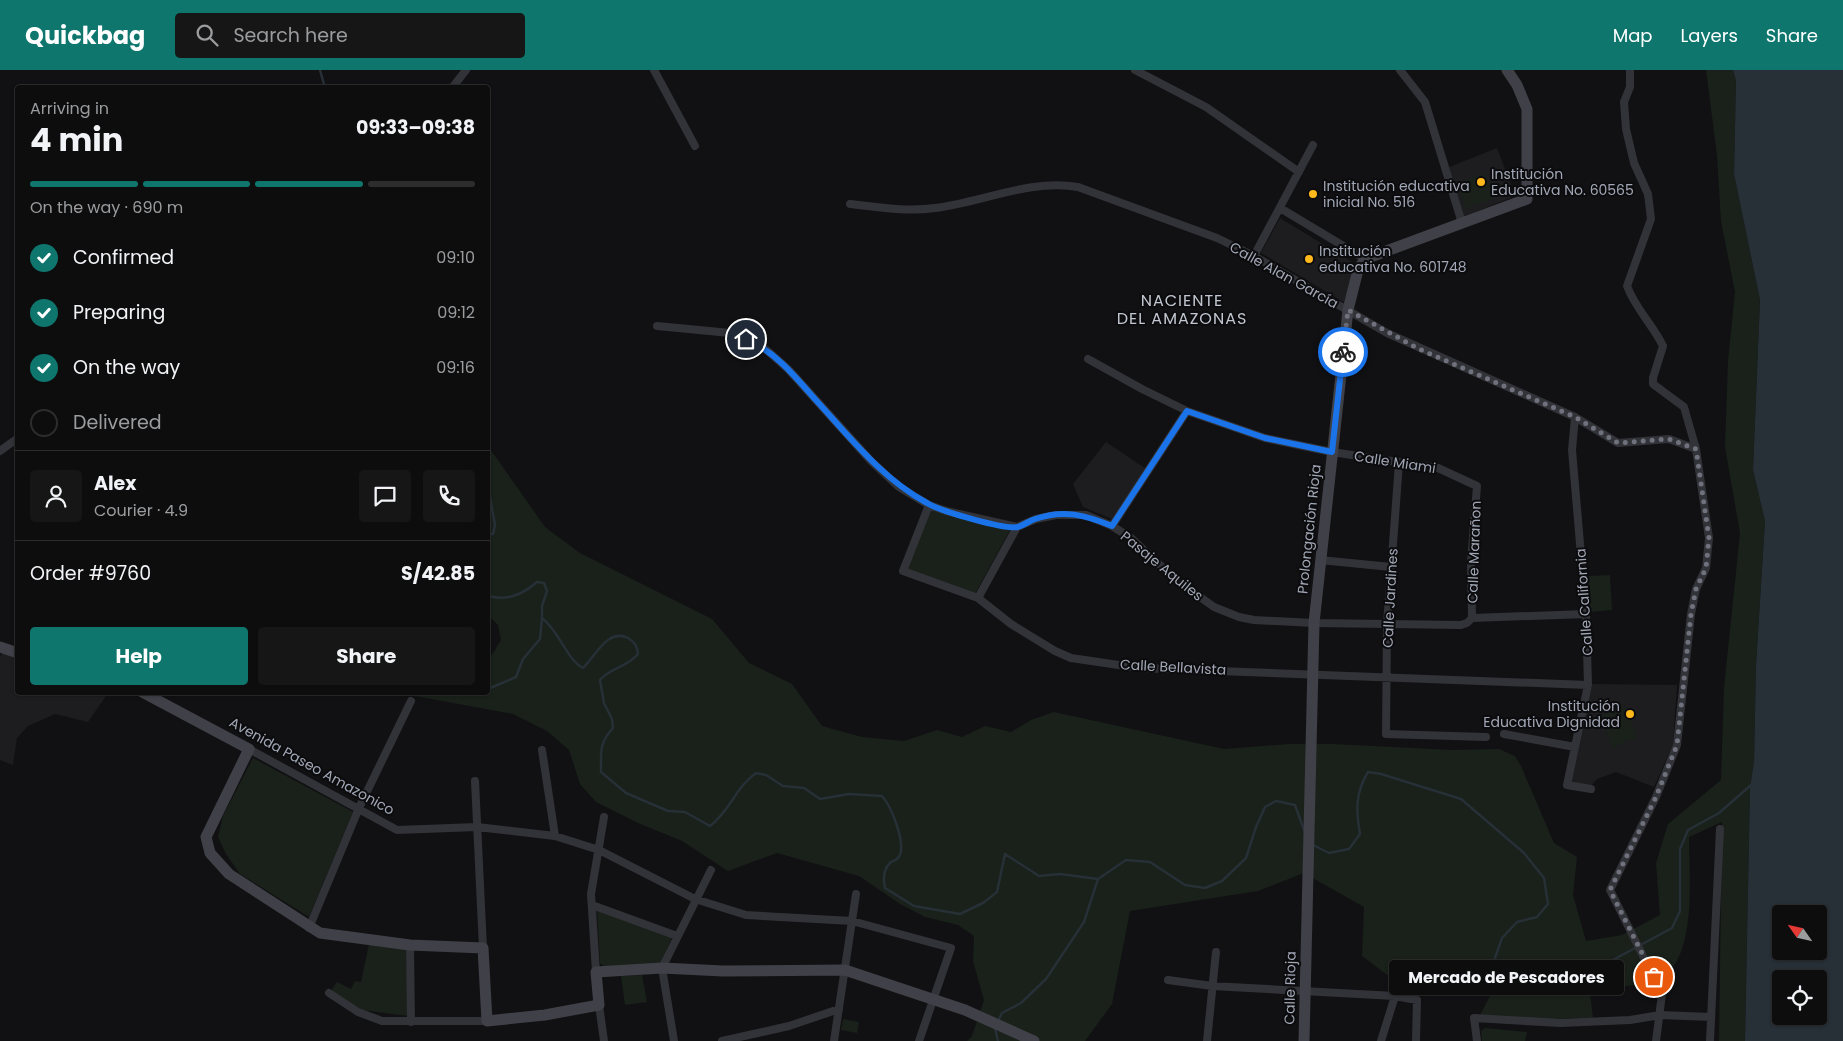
<!DOCTYPE html>
<html lang="en">
<head>
<meta charset="utf-8">
<style>
	body { margin:0; font-family:Poppins,sans-serif; background:#161617; color:#f1f3f6; height:100vh; display:flex; flex-direction:column; font-size:19px; white-space:nowrap }
	* { box-sizing:border-box; margin:0 }
	p { font-size:16px; color:#9a9c9e }
	.icon { flex:none; width:28px; height:28px; fill:none; stroke:currentColor; stroke-width:2; stroke-linecap:round; stroke-linejoin:round }
	.map { position:relative; flex:1; overflow:hidden }
	.side { position:absolute; left:15px; top:15px; width:475px; height:610px; display:flex; flex-direction:column; background:#0d0d0e; border-radius:5px; box-shadow:0 1px 4px #0004,0 0 0 1px #2d2d2e }
	.side>* { flex:none }
	.needle { width:32px; rotate:304deg }
	.buttons { position:absolute; left:1772px; top:835px; display:grid; gap:10px }
	.buttons a { display:grid; place-items:center; width:55px; height:55px; border-radius:5px; background:#0d0d0e; box-shadow:0 1px 4px #0004,0 0 0 1px #2d2d2e; font-size:25px }
	.pin { position:absolute; display:grid; place-items:center; width:42px; height:42px; color:#fff; margin:-21px; border:2px solid #fff; border-radius:50%; box-shadow:0 1px 5px #0007 }
	.courier { position:absolute; display:grid; place-items:center; width:50px; height:50px; margin:-25px; border:4px solid #1a73e8; border-radius:50%; background:#fff; color:#222; box-shadow:0 1px 6px #0007 }
	.bubble { position:absolute; height:35px; border-radius:5px; background:#0d0d0e; box-shadow:0 1px 4px #0004,0 0 0 1px #2d2d2e; font-size:16px; font-weight:700; line-height:35px; text-align:center }
	.summary em { font-style:normal; font-weight:700 }
	.summary div { display:flex; flex-direction:column-reverse }
	.summary { display:flex; align-items:center; justify-content:space-between; height:85px; padding:0 15px }
	h1 { font-size:32px; font-weight:700; line-height:38px }
	.bar { display:grid; grid-template-columns:repeat(4,1fr); gap:8px 5px; align-content:center; height:60px; padding:0 15px }
	.bar i { height:6px; border-radius:4px; background:#2d2d2e }
	.bar .current { background:#0f766e }
	.bar p { grid-column:span 4 }
	.line { display:flex; align-items:center; gap:12px; padding:0 15px; border-top:1px solid #2d2d2e }
	.line div { flex:1 }
	.round { display:grid; place-items:center; flex:none; width:52px; height:52px; border-radius:5px; background:#161617 }
	ol { padding:0 15px; list-style:none }
	li { display:flex; align-items:center; gap:15px; height:55px }
	li p { margin-inline-start:auto }
	li .icon { padding:5px; border-radius:50%; background:#0f766e; color:#fff; stroke-width:4 }
	li:last-child { color:#9a9c9e }
	li i { width:28px; height:28px; border:2px solid #2d2d2e; border-radius:50% }
	.action { display:flex; gap:10px; margin-top:auto; padding:10px 15px }
	.action a { flex:1; height:58px; border-radius:5px; background:#0f766e; color:#fff; font-size:20px; font-weight:700; line-height:58px; text-align:center }
	.action a+a { background:#161617; color:#f1f3f6 }
	header { display:flex; align-items:center; gap:30px; box-sizing:border-box; height:70px; padding:0 25px; background:#0f766e; color:#fff }
	header strong { font-size:24px }
	nav { display:flex; gap:28px; margin-inline-start:auto; font-size:18px }
	.search { width:350px; height:45px; background:#161617; display:flex; align-items:center; gap:12px; box-sizing:border-box; padding:0 18px; border-radius:5px; color:#9a9c9e; font-size:19px }
	.map>svg:first-child { display:block }
	.built { fill:#1d1d20 }
	.green { fill:#19211a }
	.water { fill:#272f37; fill-rule:evenodd }
	.lines { fill:none; stroke-linecap:round; stroke-linejoin:round }
	.stream { stroke:#272f37; stroke-width:2.5 }
	.street { stroke:#323338; stroke-width:8 }
	.secondary { stroke:#404148; stroke-width:11 }
	.done { stroke:#6f727c; stroke-width:5; stroke-dasharray:0 9 }
	.route { stroke:#1a73e8; stroke-width:6 }
	.poi-dot { fill:#ffb91d; stroke:#0c0c0e; stroke-width:2 }
	.labels { text-anchor:middle; stroke-width:4; stroke-linejoin:round; paint-order:stroke }
	.poi-label { font-size:14px; fill:#a1a7b5; stroke:#0c0c0e; text-anchor:start }
	.street-label { font-size:14px; fill:#a1a7b5; stroke:#0c0c0e }
	.quarter-label { font-size:16px; letter-spacing:1px; fill:#c2c6d0; stroke:#0c0c0e }
</style>
</head>
<body>
<header>
<strong>Quickbag</strong>
<div class="search"><svg class="icon" aria-label="search" viewBox="0 0 24 24"><circle cx="10" cy="10" r="6"/><path d="M15 15l6 6"/></svg>Search here</div>
<nav><a>Map</a><a>Layers</a><a>Share</a></nav>
</header>
<div class="map">
<svg width="1843" height="971" viewBox="0 0 1843 971">
	<rect width="100%" height="100%" fill="#111113"/>
	<path class="built" d="M1497,78L1515,126L1463,147L1447,98Z
		M1280,148L1357,195L1345,233L1261,183Z
		M1106,372L1146,399L1112,449L1083,437L1073,414Z
		M3,580L17,585L18,622L108,623L88,652L55,644L28,656L17,668L13,695L0,690V587Z
		M1592,614L1677,615L1673,674L1654,717L1616,702L1597,709L1590,717L1570,713Z"/>
	<path class="green" d="M1706,0H1733L1736,11L1734,104L1760,230L1753,400L1765,451L1756,595L1754,692L1750,717L1745,971H1719L1722,752L1689,767C1689,803 1697,883 1664,906C1656,912 1604,920 1590,923L1593,948L1552,949L1480,945L1490,926L1462,912L1450,899L1441,896L1431,902V922L1422,923L1417,916L1394,910L1362,886L1364,837L1304,803L1258,821L1130,841L1112,934L1085,971H967L972,966L984,930L973,891L974,866L958,855L925,847L900,834L859,806L777,783L728,801L682,771L638,753L596,732L580,714L569,680L547,661L513,644L399,623L488,622V591L501,570L498,555L488,545V376L545,457L580,483L712,549L749,593L792,614L822,656L862,667L904,671L937,660L962,667L985,656L1011,662L1031,650L1054,642L1224,679L1290,674H1333L1452,680L1499,679L1515,686L1521,696L1554,773L1577,787L1573,825L1586,871L1622,865L1660,845L1656,793L1668,754L1721,710L1724,618L1740,463L1725,377L1728,291L1735,222L1721,151L1717,85Z
		M1485,103L1494,128L1466,139L1457,113Z
		M930,440L1010,460L975,524L907,499Z
		M1610,505L1612,540L1590,542L1587,506Z
		M1624,636L1637,667L1612,678L1601,646Z
		M253,688L353,742L309,847L240,804L226,784L218,767L223,746Z
		M597,840L672,867L661,893L606,898L600,893Z
		M369,874L402,877L406,880L409,946L362,940L331,921L337,912L351,919L355,911L361,912Z
		M642,905L647,932L625,935L621,906Z
		M843,949L859,952L857,963L841,960Z
		M1485,958L1527,962L1525,971H1482L1481,961Z"/>
	<path class="water" d="M1733,0H1843V971H1745L1750,717L1754,692L1756,595L1765,451L1753,400L1760,230L1734,104L1736,11ZM1781,844H1819V881H1781ZM1781,909H1819V946H1781Z"/>
	<g class="lines">
		<path class="stream" d="M320,0L325,18
			M488,416L495,455L493,464H488
			M488,526C507,531 522,525 537,512L544,513L547,521L542,536V548C560,562 567,590 583,598C596,585 608,558 628,568C635,572 637,576 638,584C628,597 609,598 600,610L604,633L612,649L613,658C599,673 601,682 601,702L626,723L668,741L685,742L710,756C730,741 735,718 756,703L766,705L783,716L804,718L820,729L849,724L882,726C891,736 908,776 898,788C896,790 893,791 891,792C883,799 883,809 885,818L914,836L960,844L983,833L997,822L1005,784L1039,806L1060,804L1098,809
			M488,619L516,607L523,589L540,569L542,548
			M1313,775L1329,783L1349,779L1360,764C1356,741 1355,723 1368,702L1381,704L1461,729L1524,783L1544,808L1548,834L1537,847L1517,852L1502,868L1495,888L1499,907L1513,915L1541,916L1585,905L1672,858L1680,841V779L1688,760L1719,743L1751,715
			M998,951L1002,943L1021,933L1046,909L1084,852L1098,809L1126,790L1150,792L1185,815L1205,818L1222,811L1246,788L1256,757L1265,737L1276,731L1295,735L1304,760
			M995,958L998,971"/>
		<path class="street" d="M654,0L695,76
			M1135,0L1206,37L1299,102
			M1400,0L1425,32L1462,153
			M1630,0V17L1624,32L1626,59L1634,93L1648,124L1651,149L1627,216C1635,238 1653,255 1663,276L1653,308V314L1684,337L1696,379L1709,468L1706,498L1696,519L1691,544L1677,675L1656,727L1610,820L1662,924L1656,971
			M452,18L466,0
			M850,134C878,137 906,142 935,138C983,132 1029,109 1078,117L1217,168L1254,186L1387,263L1575,347L1618,373L1669,369L1696,379
			M1280,138L1365,189
			M1254,186L1313,75
			M657,256L730,263L762,276L788,299L871,391L899,417L929,435L946,441L1017,457L1036,449L1056,445H1086L1112,456L1131,468L1175,509L1214,537L1239,547L1254,550L1314,553L1461,555L1467,553L1472,548L1586,544
			M1088,289L1142,319L1187,341L1265,368L1332,382L1438,398L1477,416L1471,492L1472,548
			M1575,347L1572,380L1586,544L1588,615L1567,715L1591,719
			M0,381L18,368
			M1399,393L1387,554L1386,664L1486,667
			M929,435L903,501L978,528L1011,554L1055,581L1071,588L1139,598L1588,615
			M1112,456L1187,341
			M1320,490L1391,497
			M978,528L1017,457
			M1504,664L1575,677
			M249,679L397,760L477,757L555,766L599,780L695,829L746,845L852,851L951,878L919,971
			M542,680L555,766
			M475,711L483,878
			M592,835L677,866
			M309,858L359,738L411,631
			M410,875L411,952
			M596,902L591,824L604,747
			M1168,910L1212,916L1395,926L1417,930L1416,971
			M329,923L358,942L382,951H487
			M599,935L604,971
			M674,971L662,898L711,800
			M722,971L789,956L839,939
			M834,971L856,824
			M1207,971L1216,882
			M1381,971L1395,926
			M1477,971L1474,948L1561,953L1630,950L1660,945L1711,947
			M1710,971L1720,759"/>
		<path class="secondary" d="M0,577L18,583
			M142,622L249,679L206,767L210,783L229,804L320,863L410,875L483,878L487,951L545,945L599,935L596,902L662,898L723,901L845,900L965,940L1034,971
			M1304,971L1314,553L1348,240L1358,200L1365,189L1527,129V39L1517,15L1507,0"/>
	</g>
	<g class="lines">
		<path class="done" d="M1343,282L1348,240L1419,279L1575,347L1618,373L1669,369L1696,379L1709,468L1706,498L1696,519L1691,544L1677,675L1656,727L1610,820L1654,907"/>
		<path class="route" d="M746,269C774,281 794,305 814,328C849,366 881,408 927,433C940,441 1005,460 1018,457C1024,455 1029,451 1035,449C1064,439 1085,445 1112,456L1187,341L1265,368L1332,382L1343,282"/>
	</g>
	<g class="poi-dot">
		<circle cx="1481" cy="112" r="5"/>
		<circle cx="1313" cy="124" r="5"/>
		<circle cx="1309" cy="189" r="5"/>
		<circle cx="1630" cy="644" r="5"/>
	</g>
	<g class="labels">
		<g class="poi-label">
			<text x="1491" y="109">Institución<tspan x="1491" dy="16">Educativa No. 60565</tspan></text>
			<text x="1323" y="121">Institución educativa<tspan x="1323" dy="16">inicial No. 516</tspan></text>
			<text x="1319" y="186">Institución<tspan x="1319" dy="16">educativa No. 601748</tspan></text>
			<text x="1620" y="641" text-anchor="end">Institución<tspan x="1620" dy="16">Educativa Dignidad</tspan></text>
		</g>
		<g class="street-label">
			<text transform="translate(1284 205) rotate(29)" y="5">Calle Alan García</text>
			<text transform="translate(1395 392) rotate(9)" y="5">Calle Miami</text>
			<text transform="translate(1309 459) rotate(-84)" y="5">Prolongación Rioja</text>
			<text transform="translate(1474 482) rotate(-88)" y="5">Calle Marañon</text>
			<text transform="translate(1162 496) rotate(39)" y="5">Pasaje Aquiles</text>
			<text transform="translate(1390 528) rotate(-87)" y="5">Calle Jardines</text>
			<text transform="translate(1584 532) rotate(-94)" y="5">Calle California</text>
			<text transform="translate(1173 597) rotate(3)" y="5">Calle Bellavista</text>
			<text transform="translate(312 696) rotate(29)" y="5">Avenida Paseo Amazonico</text>
			<text transform="translate(1290 918) rotate(-89)" y="5">Calle Rioja</text>
		</g>
		<g class="quarter-label">
			<text x="1182" y="236">NACIENTE<tspan x="1182" dy="18">DEL AMAZONAS</tspan></text>
		</g>
	</g>
</svg>
<div class="buttons">
<a><svg class="needle" viewBox="-14 -14 28 28"><path d="M0-13l5 13h-10z" fill="#e53935"/><path d="M0 13l5-13h-10z" fill="#9a9c9e"/></svg></a>
<a><svg class="icon" aria-label="locate" viewBox="0 0 24 24"><circle cx="12" cy="12" r="6"/><path d="M12 2v4M12 18v4M2 12h4M18 12h4"/></svg></a>
</div>
<div class="pin" style="left:1654px;top:907px;background:#ea580c"><svg class="icon" aria-label="bag" viewBox="0 0 24 24"><path d="M5 8h14l-1 12H6zM9 8a3 3 0 0 1 6 0"/></svg></div>
<div class="pin" style="left:746px;top:269px;background:#1f2937"><svg class="icon" aria-label="home" viewBox="0 0 24 24"><path d="M3 11l9-7 9 7M6 9v11h12V9"/></svg></div>
<div class="courier" style="left:1343px;top:282px"><svg class="icon" aria-label="bike" viewBox="0 0 24 24"><circle cx="6" cy="16" r="4"/><circle cx="18" cy="16" r="4"/><path d="M6 16l4-8h5l3 8M10 8l3 8H6M13 5h3"/></svg></div>
<div class="bubble" style="left:1389px;top:890px;width:235px">Mercado de Pescadores</div>
<section class="side">
<div class="summary"><div><h1>4 min</h1><p>Arriving in</p></div><em>09:33–09:38</em></div>
<div class="bar"><i class="current"></i><i class="current"></i><i class="current"></i><i></i><p>On the way · 690 m</p></div>
<ol>
<li><svg class="icon" aria-label="check" viewBox="0 0 24 24"><path d="M5 12l5 5 9-10"/></svg>Confirmed<p>09:10</p></li>
<li><svg class="icon" aria-label="check" viewBox="0 0 24 24"><path d="M5 12l5 5 9-10"/></svg>Preparing<p>09:12</p></li>
<li><svg class="icon" aria-label="check" viewBox="0 0 24 24"><path d="M5 12l5 5 9-10"/></svg>On the way<p>09:16</p></li>
<li><i></i>Delivered</li>
</ol>
<div class="line" style="height:90px"><a class="round"><svg class="icon" aria-label="person" viewBox="0 0 24 24"><circle cx="12" cy="8" r="4"/><path d="M4 21q1-7 8-7t8 7"/></svg></a><div><b>Alex</b><p>Courier · 4.9</p></div><a class="round"><svg class="icon" aria-label="chat" viewBox="0 0 24 24"><path d="M4 5h16v11H9l-5 4z"/></svg></a><a class="round"><svg class="icon" aria-label="phone" viewBox="0 0 24 24"><path d="M5 4h4l2 5-3 2q2 4 5 5l2-3 5 2v4C11 20 4 13 5 4z"/></svg></a></div>
<div class="line" style="height:65px"><div>Order #9760</div><b>S/42.85</b></div>
<div class="action"><a>Help</a><a>Share</a></div>
</section>
</div>
</body>
</html>
